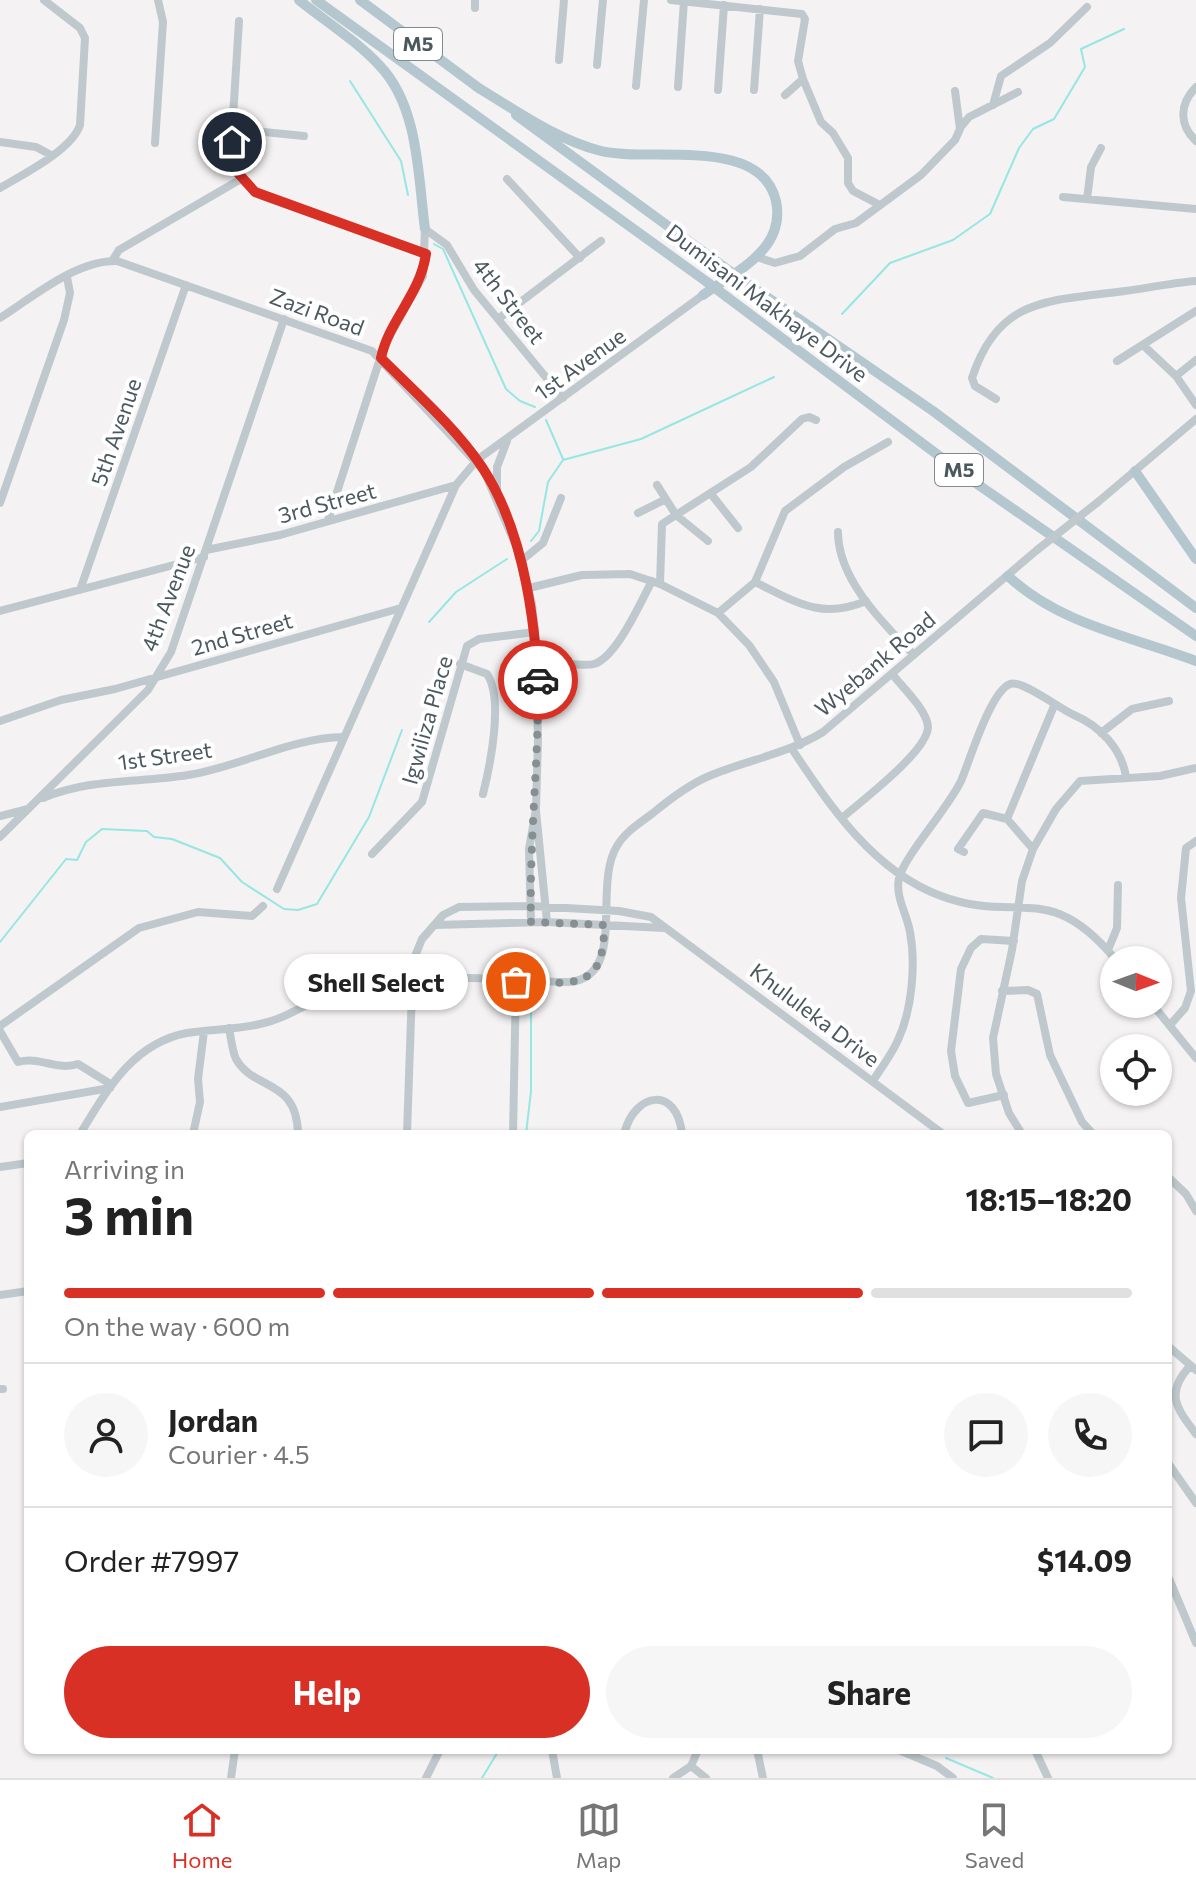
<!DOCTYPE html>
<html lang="en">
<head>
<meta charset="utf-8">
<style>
	body { margin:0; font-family:Commissioner,sans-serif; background:#f6f6f6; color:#222; height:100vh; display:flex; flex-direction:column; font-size:30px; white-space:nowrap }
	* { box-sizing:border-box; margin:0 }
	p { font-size:26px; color:#767676 }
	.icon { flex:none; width:44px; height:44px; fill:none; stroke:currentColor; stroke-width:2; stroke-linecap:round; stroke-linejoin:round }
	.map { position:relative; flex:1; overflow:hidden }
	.details { position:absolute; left:24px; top:1130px; width:1148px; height:624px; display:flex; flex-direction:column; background:#fff; border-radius:12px; box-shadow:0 2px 6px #0004 }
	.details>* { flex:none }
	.needle { width:52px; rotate:91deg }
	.buttons { position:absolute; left:1100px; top:946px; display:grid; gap:16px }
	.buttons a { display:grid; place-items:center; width:72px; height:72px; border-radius:50%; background:#fff; box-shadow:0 2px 6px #0004; font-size:40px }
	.pin { position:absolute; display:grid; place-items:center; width:68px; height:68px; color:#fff; margin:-34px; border:4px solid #fff; border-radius:50%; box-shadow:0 2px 8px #0007 }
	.courier { position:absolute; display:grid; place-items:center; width:80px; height:80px; margin:-40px; border:6px solid #d93025; border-radius:50%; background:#fff; color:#222; box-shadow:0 2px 10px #0007 }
	.bubble { position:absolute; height:56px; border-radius:28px; background:#fff; box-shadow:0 2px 6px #0004; font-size:26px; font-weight:700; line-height:56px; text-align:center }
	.overview em { font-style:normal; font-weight:700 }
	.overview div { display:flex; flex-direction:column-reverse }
	.overview { display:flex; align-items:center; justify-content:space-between; height:136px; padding:0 40px }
	h1 { font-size:52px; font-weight:700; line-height:60px }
	.bar { display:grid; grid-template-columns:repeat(4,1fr); gap:12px 8px; align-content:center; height:96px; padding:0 40px }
	.bar i { height:10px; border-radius:6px; background:#e0e0e0 }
	.bar .selected { background:#d93025 }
	.bar p { grid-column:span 4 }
	.line { display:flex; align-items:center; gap:20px; padding:0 40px; border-top:2px solid #e0e0e0 }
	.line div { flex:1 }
	.round { display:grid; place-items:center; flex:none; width:84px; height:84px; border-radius:42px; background:#f6f6f6 }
	.action { display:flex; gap:16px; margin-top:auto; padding:16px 40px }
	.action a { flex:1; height:92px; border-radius:48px; background:#d93025; color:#fff; font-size:32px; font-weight:700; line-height:92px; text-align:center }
	.action a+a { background:#f6f6f6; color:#222 }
	.tab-bar { display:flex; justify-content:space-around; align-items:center; height:112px; border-top:2px solid #e0e0e0; background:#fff; font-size:22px; color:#767676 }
	.tab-bar a { display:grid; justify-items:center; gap:4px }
	.tab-bar .selected { color:#d93025 }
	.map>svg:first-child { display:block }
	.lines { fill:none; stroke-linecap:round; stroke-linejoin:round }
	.stream { stroke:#96e6e3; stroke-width:2 }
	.minor { stroke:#bfc9cd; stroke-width:8 }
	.major { stroke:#b4c7ce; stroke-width:10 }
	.minor-bridge { stroke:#bfc9cd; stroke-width:8 }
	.major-bridge { stroke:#b4c7ce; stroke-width:10 }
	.done { stroke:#868f92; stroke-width:8; stroke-dasharray:0 14.4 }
	.route { stroke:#d93025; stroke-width:10 }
	.labels { text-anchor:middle; stroke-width:8; stroke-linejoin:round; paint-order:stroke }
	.shield { fill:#fff; stroke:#818b8e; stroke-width:2 }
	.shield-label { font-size:20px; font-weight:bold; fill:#4b595e }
	.street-label { font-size:22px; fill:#4b595e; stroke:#fff }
</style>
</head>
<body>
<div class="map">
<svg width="1196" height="1778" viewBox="0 0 1196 1778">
	<rect width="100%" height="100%" fill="#f4f2f2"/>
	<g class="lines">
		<path class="stream" d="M350,81L401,161L408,195
			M434,244L443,249L506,389L520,401L535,407
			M842,314L890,263L953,240L990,214L1019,148L1033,129L1054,119L1085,67L1081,49L1124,29
			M546,420L563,459
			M531,541L539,531L548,482L563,460L641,439L774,377
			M429,622L456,592L507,559
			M0,942L66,859L77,860L86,842L102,829L147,831L154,837L172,839L220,858L242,882L284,909L298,910L317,904L369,817L402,730
			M526,1134L531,1091V1007
			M946,1758L993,1778
			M482,1778L499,1750"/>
		<path class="minor" d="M475,0V8
			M671,0L802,14L805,19L798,61L803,79L821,122L833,133L848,158V183L853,191L878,204
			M239,21L231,149L241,179
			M559,60L564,0
			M597,65L603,0
			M636,86L644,0
			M678,87L684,1
			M1196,87C1179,104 1179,125 1196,141
			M718,90L724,5
			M754,90L760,9
			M785,95L803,79
			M993,105L1001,76L1050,43L1087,7
			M960,128L969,117L1018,92
			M233,129L304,136
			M0,142L36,147L51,155
			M155,143L163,22L158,0
			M507,179L580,258
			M0,188C22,175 72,150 80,125L85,38L80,28L44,0
			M1063,197L1196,209
			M1087,199L1091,167L1101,148
			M757,257L775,263L800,256L835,229L856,223L921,175L955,140L960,129L955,91
			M112,261L119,250L241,179L262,196L426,254
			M0,318C33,297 76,260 117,261L372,351L484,471L516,546L532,604L535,632L538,739L536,809L529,849L531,922
			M498,319L601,241
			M1144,346L1176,376L1196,405
			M1117,361L1196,311
			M1176,376L1196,360
			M996,399L975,386L972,378C998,299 1046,301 1117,292C1143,289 1170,283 1196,281
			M657,485L676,515L708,541
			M497,493V467L507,441
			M711,494L738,528
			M1098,502L1196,419
			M0,503L64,320L70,293L67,277
			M638,513L666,499
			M328,520L384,346L423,276L425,229L447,245L474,290L563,398
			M838,532C838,580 884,624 914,655
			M206,550L280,535L456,485
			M521,561L543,543L561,498
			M755,582C796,602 821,620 866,601
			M660,584L662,524L751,467L802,419L809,417L816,420
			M529,588L582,575L630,574L660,584L718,613L749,645L774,682L800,745
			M80,590L186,285
			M0,611L204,557
			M718,613L755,582L785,511L844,467L888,442
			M460,664L487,674C504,699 490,766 483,794
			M538,681L560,673L569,664C577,664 587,666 594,664C617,657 641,601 652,581
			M0,721L61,700L115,689L401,608
			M1101,733L1132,709L1169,701
			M792,749C830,806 873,871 941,896C1019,925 1048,878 1116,960
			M43,798C90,778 139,783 188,775C240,767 290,738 343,737
			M536,811L547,922
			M0,816L28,809
			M842,818C860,802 928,751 928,727C927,710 903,688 893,675
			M1007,819L1054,706
			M0,837L148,690L171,652L284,319
			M964,852L958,849L983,813L1007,819L1033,849
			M372,854L422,802L467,646L479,639L535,632
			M277,889L456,485L477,460L703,295
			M435,925L547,922L663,928
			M1108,950L1117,928L1118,885
			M1002,991L1028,990L1037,994L1050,1055L1082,1122L1093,1134
			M1152,1004L1196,1058
			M1170,1025L1185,1008L1191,991L1181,898L1186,848L1196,841
			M0,1026L139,928L198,912L252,916L263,906
			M229,1028C231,1038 232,1050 236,1059C254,1091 297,1078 298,1134
			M0,1031L18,1062C40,1056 57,1071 78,1064L112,1085
			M873,1081C881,1068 892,1054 898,1040C912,1010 916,964 910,932C907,914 895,897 899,878C905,855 947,810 961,781C970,760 990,692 1010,684C1021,679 1060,709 1074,715C1100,726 1122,749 1126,777
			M1004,1095L968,1103L955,1076L951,1051L961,969L971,948L981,939L1014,941
			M0,1107L110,1088
			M80,1134C107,1090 133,1043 187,1033C211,1029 236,1030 260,1024C294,1017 319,993 355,985C424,971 499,981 569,982C628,977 592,886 617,846C625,832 640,823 653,813C670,799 688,785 709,776C747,760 787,754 823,732L1037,550
			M193,1134L200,1102L198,1079L204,1031
			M407,1134L413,961L422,939L443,915L459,907L531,906L619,911L651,917L943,1134
			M513,1134L516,982
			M624,1134C635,1091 677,1086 682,1134
			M1022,1134L1009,1113L996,1074L993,1038L1012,950L1022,881L1033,849L1056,809L1080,781L1160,776L1196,768
			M0,1167L28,1163
			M1168,1177L1186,1194L1196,1211
			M0,1295L28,1291
			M1168,1346L1196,1370
			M1190,1366C1165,1393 1176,1408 1196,1434
			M0,1389H3
			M1168,1463L1196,1503
			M1168,1576L1196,1643
			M552,1750L557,1778
			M757,1750L763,1778
			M899,1750L937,1766L953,1778
			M1035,1750L1048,1778
			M691,1766L698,1750
			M691,1766L706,1778
			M231,1778L235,1750
			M426,1778L440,1750
			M673,1778L691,1766"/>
		<path class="major" d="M299,0C325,21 357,41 380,66C419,107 418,177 425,229
			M316,0L707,282
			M360,0L480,89
			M477,87C515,110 557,140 601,151C650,163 761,135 776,201C786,250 736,271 703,295
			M516,115L724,267
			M745,282L933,411L1196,608
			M727,297L970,479L1196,636
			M1135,471L1196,559
			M1008,576C1061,625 1131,636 1196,661"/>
		<path class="minor-bridge" d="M1037,550L1098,502"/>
		<path class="major-bridge" d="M724,267L745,282
			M707,282L727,297"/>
	</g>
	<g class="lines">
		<path class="done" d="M516,982C570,982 605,994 604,925L531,922C529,841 539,761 538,680"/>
		<path class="route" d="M232,142L238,173L255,192L426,254C420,295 389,320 381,358C415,392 455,427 482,467C521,526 534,611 538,680"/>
	</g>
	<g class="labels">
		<g class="shield">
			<rect x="394" y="28" width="48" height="32" rx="6"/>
			<rect x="935" y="454" width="48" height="32" rx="6"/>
		</g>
		<g class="shield-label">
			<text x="418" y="51">M5</text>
			<text x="959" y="477">M5</text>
		</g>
		<g class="street-label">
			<text transform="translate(509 301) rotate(52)" y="8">4th Street</text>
			<text transform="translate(767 303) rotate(37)" y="8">Dumisani Makhaye Drive</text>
			<text transform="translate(317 312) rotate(20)" y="8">Zazi Road</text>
			<text transform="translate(580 364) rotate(-36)" y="8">1st Avenue</text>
			<text transform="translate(116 432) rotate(-71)" y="8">5th Avenue</text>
			<text transform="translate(327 503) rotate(-15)" y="8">3rd Street</text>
			<text transform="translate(168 598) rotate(-69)" y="8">4th Avenue</text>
			<text transform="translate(242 634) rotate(-16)" y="8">2nd Street</text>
			<text transform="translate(875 664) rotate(-40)" y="8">Wyebank Road</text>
			<text transform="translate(427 720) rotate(-74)" y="8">Igwiliza Place</text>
			<text transform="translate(165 756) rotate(-8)" y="8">1st Street</text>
			<text transform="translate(815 1015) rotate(37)" y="8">Khululeka Drive</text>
		</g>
	</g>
</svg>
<div class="buttons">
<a><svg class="needle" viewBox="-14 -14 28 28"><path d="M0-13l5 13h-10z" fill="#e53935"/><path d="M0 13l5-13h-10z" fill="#767676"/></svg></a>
<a><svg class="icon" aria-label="locate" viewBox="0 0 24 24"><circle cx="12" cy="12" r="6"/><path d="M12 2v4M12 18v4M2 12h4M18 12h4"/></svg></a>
</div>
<div class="pin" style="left:516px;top:982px;background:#ea580c"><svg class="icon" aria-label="bag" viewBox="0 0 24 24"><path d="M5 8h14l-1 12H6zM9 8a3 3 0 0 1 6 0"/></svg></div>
<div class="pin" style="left:232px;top:142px;background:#1f2937"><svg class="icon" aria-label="home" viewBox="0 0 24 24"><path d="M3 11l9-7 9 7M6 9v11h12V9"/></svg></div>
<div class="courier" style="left:538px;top:680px"><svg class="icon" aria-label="car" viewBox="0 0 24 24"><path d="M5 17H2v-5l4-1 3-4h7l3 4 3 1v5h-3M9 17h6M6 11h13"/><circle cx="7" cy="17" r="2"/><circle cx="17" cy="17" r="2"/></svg></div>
<div class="bubble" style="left:284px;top:954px;width:184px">Shell Select</div>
<section class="details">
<div class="overview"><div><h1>3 min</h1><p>Arriving in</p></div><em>18:15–18:20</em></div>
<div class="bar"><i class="selected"></i><i class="selected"></i><i class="selected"></i><i></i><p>On the way · 600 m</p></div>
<div class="line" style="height:144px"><a class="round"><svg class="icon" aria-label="person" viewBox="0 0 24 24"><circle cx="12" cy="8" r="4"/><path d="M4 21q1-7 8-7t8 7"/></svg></a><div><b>Jordan</b><p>Courier · 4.5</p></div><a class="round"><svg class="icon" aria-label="chat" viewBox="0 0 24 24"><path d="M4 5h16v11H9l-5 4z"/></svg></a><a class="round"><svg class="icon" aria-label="phone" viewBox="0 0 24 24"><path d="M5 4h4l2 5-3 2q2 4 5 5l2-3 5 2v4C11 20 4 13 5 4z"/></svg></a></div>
<div class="line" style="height:104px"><div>Order #7997</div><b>$14.09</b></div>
<div class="action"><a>Help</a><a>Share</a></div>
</section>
</div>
<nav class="tab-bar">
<a class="selected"><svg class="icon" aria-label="home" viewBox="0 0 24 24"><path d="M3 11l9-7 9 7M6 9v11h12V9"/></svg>Home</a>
<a><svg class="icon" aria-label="map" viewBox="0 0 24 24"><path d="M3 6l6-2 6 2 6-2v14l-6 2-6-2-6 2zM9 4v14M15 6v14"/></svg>Map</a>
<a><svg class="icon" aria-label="saved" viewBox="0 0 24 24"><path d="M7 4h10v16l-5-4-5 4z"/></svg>Saved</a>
</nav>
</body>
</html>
